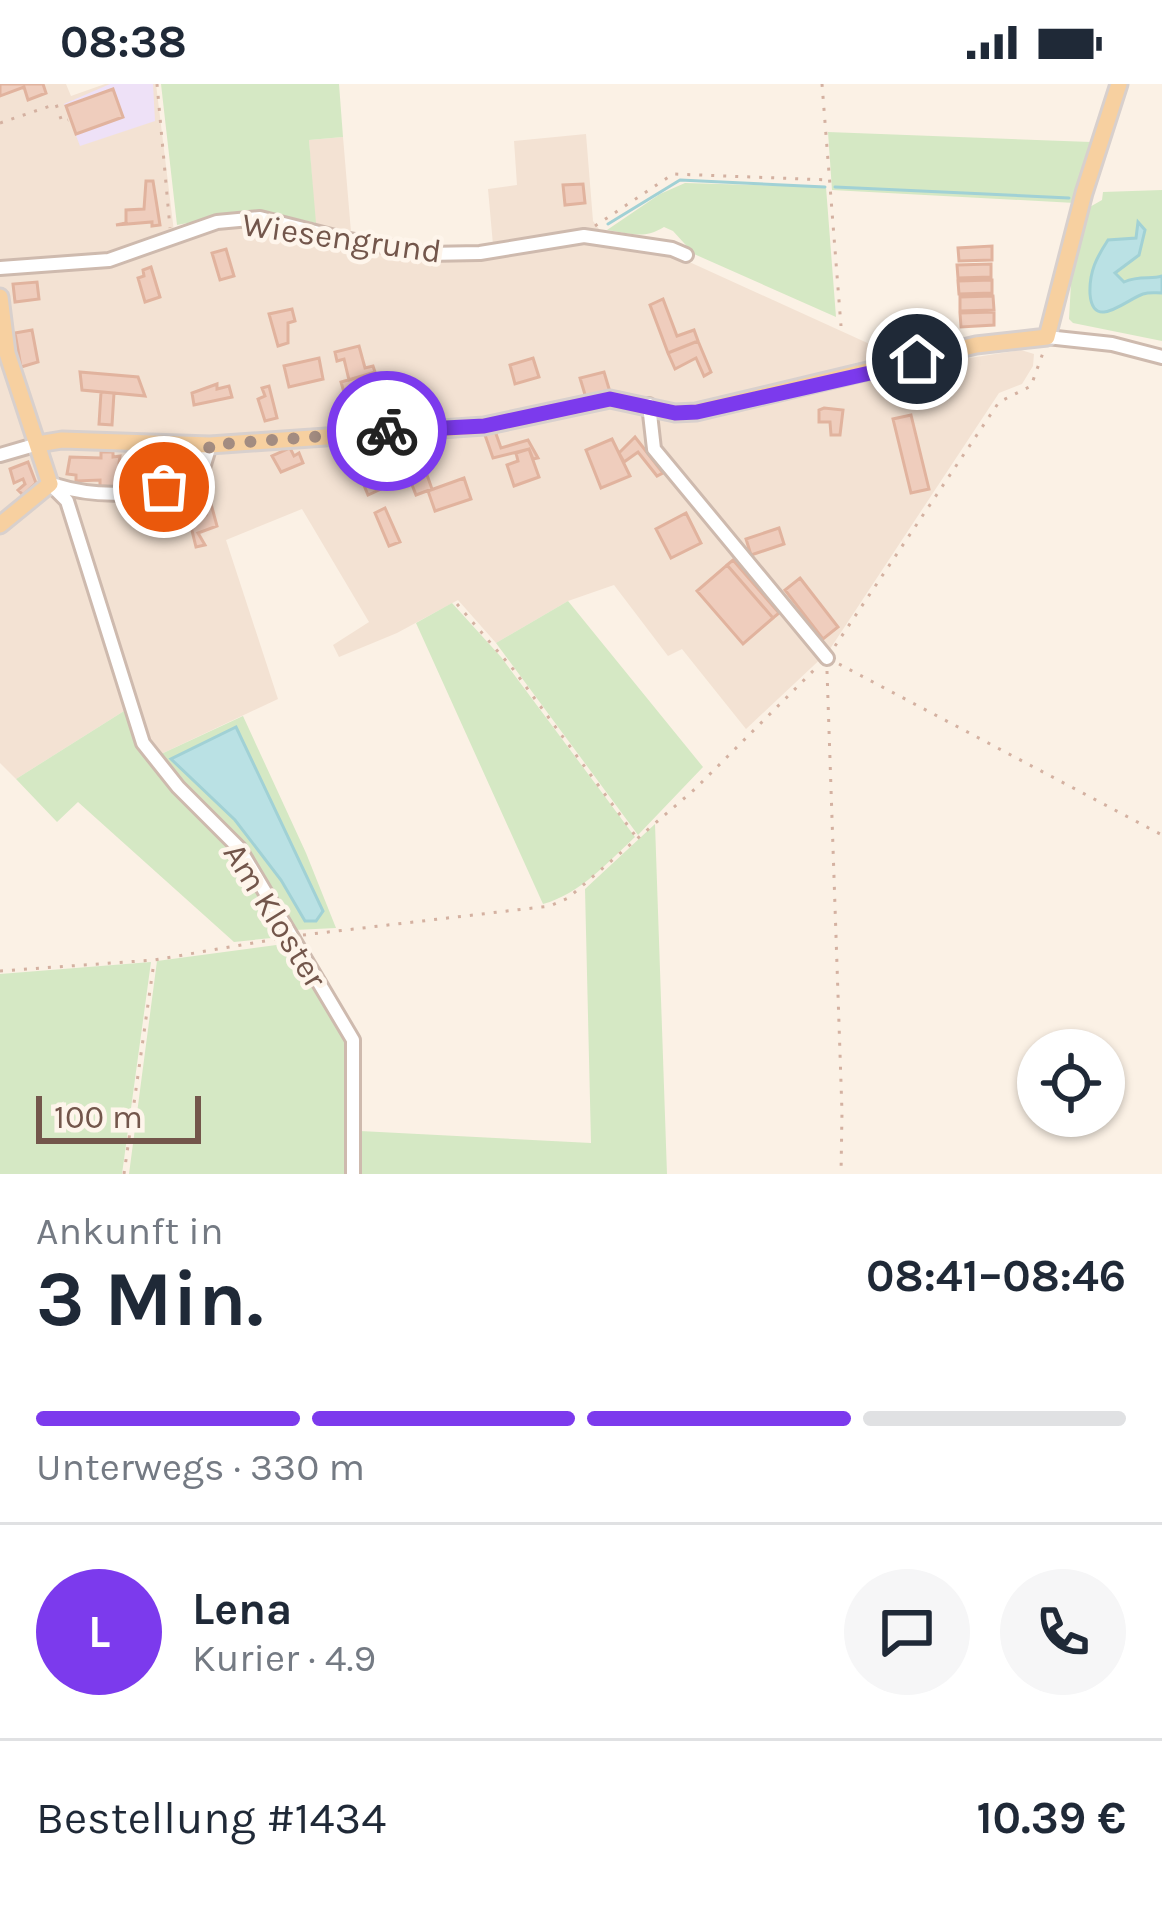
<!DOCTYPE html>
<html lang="de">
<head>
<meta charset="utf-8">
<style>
	body { margin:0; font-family:Karla,sans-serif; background:#f6f6f7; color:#1f2937; height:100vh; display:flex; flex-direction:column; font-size:45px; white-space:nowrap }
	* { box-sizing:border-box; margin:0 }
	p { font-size:39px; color:#747a83 }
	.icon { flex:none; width:66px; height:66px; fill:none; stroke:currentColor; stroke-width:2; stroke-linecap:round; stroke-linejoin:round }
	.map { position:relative; height:1090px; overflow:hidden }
	.drawer { display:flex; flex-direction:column; background:#fff; flex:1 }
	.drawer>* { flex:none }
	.tools { position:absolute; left:1017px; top:945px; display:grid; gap:24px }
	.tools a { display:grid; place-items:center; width:108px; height:108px; border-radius:50%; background:#fff; box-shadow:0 3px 9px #0004; font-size:60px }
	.scale { position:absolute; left:36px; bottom:30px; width:165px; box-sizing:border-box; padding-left:12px; border:6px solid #73564b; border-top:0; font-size:33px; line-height:42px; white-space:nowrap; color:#73564b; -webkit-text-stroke:9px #fef5eb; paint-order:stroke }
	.pin { position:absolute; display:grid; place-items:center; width:102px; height:102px; color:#fff; margin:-51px; border:6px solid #fff; border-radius:50%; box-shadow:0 3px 12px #0007 }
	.courier { position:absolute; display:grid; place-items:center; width:120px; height:120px; margin:-60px; border:9px solid #7c3aed; border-radius:50%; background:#fff; color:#222; box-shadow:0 3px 15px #0007 }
	.summary em { font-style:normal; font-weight:700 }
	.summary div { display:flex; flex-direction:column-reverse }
	.summary { display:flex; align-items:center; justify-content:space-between; height:204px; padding:0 36px }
	h1 { font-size:78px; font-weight:700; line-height:90px }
	.bar { display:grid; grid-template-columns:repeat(4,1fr); gap:18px 12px; align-content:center; height:144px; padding:0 36px }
	.bar i { height:15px; border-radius:9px; background:#e0e1e3 }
	.bar .selected { background:#7c3aed }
	.bar p { grid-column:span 4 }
	.line { display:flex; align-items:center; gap:30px; padding:0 36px; border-top:3px solid #e0e1e3 }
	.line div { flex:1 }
	.round { display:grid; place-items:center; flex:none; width:126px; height:126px; border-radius:63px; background:#f6f6f7 }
	.status { display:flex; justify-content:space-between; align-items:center; height:84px; padding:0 60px; background:#fff; direction:ltr }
	.status svg { height:33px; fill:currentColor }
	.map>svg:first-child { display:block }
	.residential { fill:#f3e2d3 }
	.education { fill:#eee1f7 }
	.green { fill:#d5e8c4 }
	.water { fill:#bae1e4; stroke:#a1d1d5; stroke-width:3 }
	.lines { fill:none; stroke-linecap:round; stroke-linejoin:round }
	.stream { stroke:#a1d1d5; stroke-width:3 }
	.building { fill:#efcdbd; stroke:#e1b39e; stroke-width:3 }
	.minor-casing { stroke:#cebaae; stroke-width:18 }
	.major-casing { stroke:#d8d0cd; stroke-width:21 }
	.path { stroke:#d4b1a1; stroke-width:3; stroke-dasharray:3 9; stroke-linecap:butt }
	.minor { stroke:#fff; stroke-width:12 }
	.major { stroke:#f7d0a0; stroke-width:15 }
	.done { stroke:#a38c81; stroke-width:12; stroke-dasharray:0 21.6 }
	.route { stroke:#7c3aed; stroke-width:15 }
	.labels { text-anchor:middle; stroke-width:9; stroke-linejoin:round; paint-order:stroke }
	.street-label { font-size:33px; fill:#73564b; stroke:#fef5eb }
</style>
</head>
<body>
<div class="status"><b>08:38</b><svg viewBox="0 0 49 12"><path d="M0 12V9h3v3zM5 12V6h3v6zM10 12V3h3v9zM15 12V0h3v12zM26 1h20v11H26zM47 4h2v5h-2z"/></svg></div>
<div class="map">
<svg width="1162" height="1090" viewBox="0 0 1162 1090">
	<rect width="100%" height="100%" fill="#fbf1e5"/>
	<path class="residential" d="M0,0H66L71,12L105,0H156L175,156L207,145L256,139L316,152L309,56L343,53L351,148L360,167L431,177L494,172L488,105L517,101L514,57L586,50L593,137L609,158L674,171L918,282L1021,266L1034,270L1033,282L1022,300L999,309L828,568L746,645L682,565L668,572L614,501L568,517L496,559L458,516L397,549L339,573L333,561L369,538L302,425L226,456L278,615L159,671L142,640L124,627L16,695L0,679Z"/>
	<path class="education" d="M110,0H153L155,37L80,62L64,20Z"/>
	<path class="green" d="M161,0H339L343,53L309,56L316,139L257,126L177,141Z
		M828,48L1091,58L1075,119L832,106Z
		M685,99L826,103L836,233L694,170L673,147L664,143C643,156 630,149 607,146L660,110Z
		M1162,106V192C1151,197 1140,191 1124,198L1115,189L1139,171L1141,144L1136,154L1109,156C1097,173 1089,187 1090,210C1093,248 1127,215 1143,210C1150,208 1154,209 1162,209V257L1073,239L1069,235L1071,199L1088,124L1102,116L1103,108Z
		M568,517L703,683L638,751L496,559Z
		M452,519L501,573L635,753C607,779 580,810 543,820L416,539Z
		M124,627L158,688L236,769L281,853L234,858L78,718L57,738L16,695Z
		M243,632L306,769L336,844L295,846L260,784L159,671Z
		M655,740L667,1090H360V1047L591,1059L585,805Z
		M291,859L349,963L347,1090H129L157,877Z
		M151,878L122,1090H0V890Z"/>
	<path class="water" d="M1138,138L1145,146L1139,171L1115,189L1124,198C1140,191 1152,196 1162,192V209C1154,209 1150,208 1143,210C1127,215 1093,248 1090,210C1089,187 1097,173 1108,156L1136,154Z
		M236,643L323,827L316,837H305L281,796L235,736L171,675Z"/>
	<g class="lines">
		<path class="stream" d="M835,103L1069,114
			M608,140L680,96L825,103"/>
	</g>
	<path class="building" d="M0,0H43L46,9L28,16L24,3L0,12Z
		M113,5L123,33L76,50L66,22Z
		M146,97H153L160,141L152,142V138L116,141L126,139V126L144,125Z
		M583,100L585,119L565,121L563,101Z
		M992,162V176L959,177L958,164Z
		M226,165L234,192L220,196L212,169Z
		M991,180V193L958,194L957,181Z
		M151,183L160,213L145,218L138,194L144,192L143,186Z
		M992,196V209L959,210L958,197Z
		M37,198L39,215L15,218L13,200Z
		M993,212L994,226L960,227V213Z
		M663,215L677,252L694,246L698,257L668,269L650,221Z
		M292,225L295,237L288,239V259L278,262L269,230Z
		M994,228V241L961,243L960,229Z
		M32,246L38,278L21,283L15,249Z
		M698,257L711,288L704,292L696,274L675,285L668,269Z
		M359,262L365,284L373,282L375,288L349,296L344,275L337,277L335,268Z
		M319,274L323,295L289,303L284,282Z
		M533,274L539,293L515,300L510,281Z
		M80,288L138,293L145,312L82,306Z
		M375,288L379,303L345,312L341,298Z
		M604,288L610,308L586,314L580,294Z
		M217,300V305L229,302L232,313L194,321L192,309Z
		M269,302L277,334L265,337L258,315L265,312L262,304Z
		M101,308L114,309L112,341L99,340Z
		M824,324L843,326L840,351H831L830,338H819V326Z
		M911,331L929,405L911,409L893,335Z
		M495,347L501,364L528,356L538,374L533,375L529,365L493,374L485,351Z
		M441,351L442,363L398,367V355Z
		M635,353L663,389L657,392L638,368L624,378L619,369Z
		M398,355V371L373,370L374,375L365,378L361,357Z
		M612,355L630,392L601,404L586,366Z
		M290,364L294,372L299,369L303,379L281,388L272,372Z
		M529,365L539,393L514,402L507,381L518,377L516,369Z
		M101,368H113V373L120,372L119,379L133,382L129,404L100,402V396L76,397V391L67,390L70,373L101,374Z
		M421,374L432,405L416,411L404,380Z
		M369,376L381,405L368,411L356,382Z
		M28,378L36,399L23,411L18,406L25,400L23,395L14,399L10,385Z
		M204,394L217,442L198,449L205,461L196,463L185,418L188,417L195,438L206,431L201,409L184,414L181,401Z
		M464,394L471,415L435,427L428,407Z
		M385,424L400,458L389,462L375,429Z
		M686,429L701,459L671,474L656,445Z
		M779,444L784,460L751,471L746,455Z
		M733,476L779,529L773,534L727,481Z
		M727,481L773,534L743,560L697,507Z
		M800,494L838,543L823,555L785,506Z"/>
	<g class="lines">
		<g class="minor-casing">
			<path id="minor" d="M0,184L109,176L217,138L260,134L339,154L427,170L480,169L584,152L672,165L686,171
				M1047,253L1112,260L1162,273
				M649,321L654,365L827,574
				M0,371L38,360
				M50,400L67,417L143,659L178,703L239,764L353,956V1090
				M55,401C100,415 164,414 203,384L210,361"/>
		</g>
		<g class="major-casing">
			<path id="major" d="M0,213L7,269L50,400L0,441
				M38,360L62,356L210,361L484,342L610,315L675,329L696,328L976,261L1047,253L1084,109L1119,0"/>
		</g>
		<path class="path" d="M157,0L170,144
			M822,0L841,242
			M0,39L56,20L62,38L68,36
			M595,142L673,90L830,96
			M457,520L513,585L637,754
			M835,562L999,318L1031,302L1044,266
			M839,580L1162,751
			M827,587L842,1028L841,1090
			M303,851L550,822L568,814L695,705L817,583
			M0,887L154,876L282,854
			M124,1090L154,878"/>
		<use href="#minor" class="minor"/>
		<use href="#major" class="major"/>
	</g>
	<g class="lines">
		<path class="done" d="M164,403L203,384L210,361L387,347"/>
		<path class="route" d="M387,347L484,342L610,315L675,329L697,328L892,284L917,275"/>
	</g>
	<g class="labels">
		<g class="street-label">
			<text transform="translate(342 153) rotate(8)" y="12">Wiesengrund</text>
			<text transform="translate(276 831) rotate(58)" y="12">Am Kloster</text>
		</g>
	</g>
</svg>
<div class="tools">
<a><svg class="icon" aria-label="locate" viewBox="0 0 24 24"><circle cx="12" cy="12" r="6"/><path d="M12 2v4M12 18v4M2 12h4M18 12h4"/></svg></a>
</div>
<div class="scale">100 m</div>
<div class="pin" style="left:164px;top:403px;background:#ea580c"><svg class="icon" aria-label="bag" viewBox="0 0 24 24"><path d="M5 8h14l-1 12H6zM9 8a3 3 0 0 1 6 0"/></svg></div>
<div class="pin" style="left:917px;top:275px;background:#1f2937"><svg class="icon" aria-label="home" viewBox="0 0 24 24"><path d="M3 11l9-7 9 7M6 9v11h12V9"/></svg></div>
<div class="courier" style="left:387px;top:347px"><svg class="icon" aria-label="bike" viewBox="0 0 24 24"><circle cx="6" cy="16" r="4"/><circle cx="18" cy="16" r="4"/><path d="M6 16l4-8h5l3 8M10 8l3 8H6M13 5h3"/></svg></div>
</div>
<section class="drawer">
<div class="summary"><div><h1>3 Min.</h1><p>Ankunft in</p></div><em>08:41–08:46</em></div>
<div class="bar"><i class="selected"></i><i class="selected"></i><i class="selected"></i><i></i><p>Unterwegs · 330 m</p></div>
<div class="line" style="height:216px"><b class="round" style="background:#7c3aed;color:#fff">L</b><div><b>Lena</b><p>Kurier · 4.9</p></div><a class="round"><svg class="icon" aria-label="chat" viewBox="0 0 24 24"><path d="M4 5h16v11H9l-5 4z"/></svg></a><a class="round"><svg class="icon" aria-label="phone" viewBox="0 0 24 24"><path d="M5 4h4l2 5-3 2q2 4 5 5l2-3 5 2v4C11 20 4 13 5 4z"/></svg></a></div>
<div class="line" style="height:156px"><div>Bestellung #1434</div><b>10.39 €</b></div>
</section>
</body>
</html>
